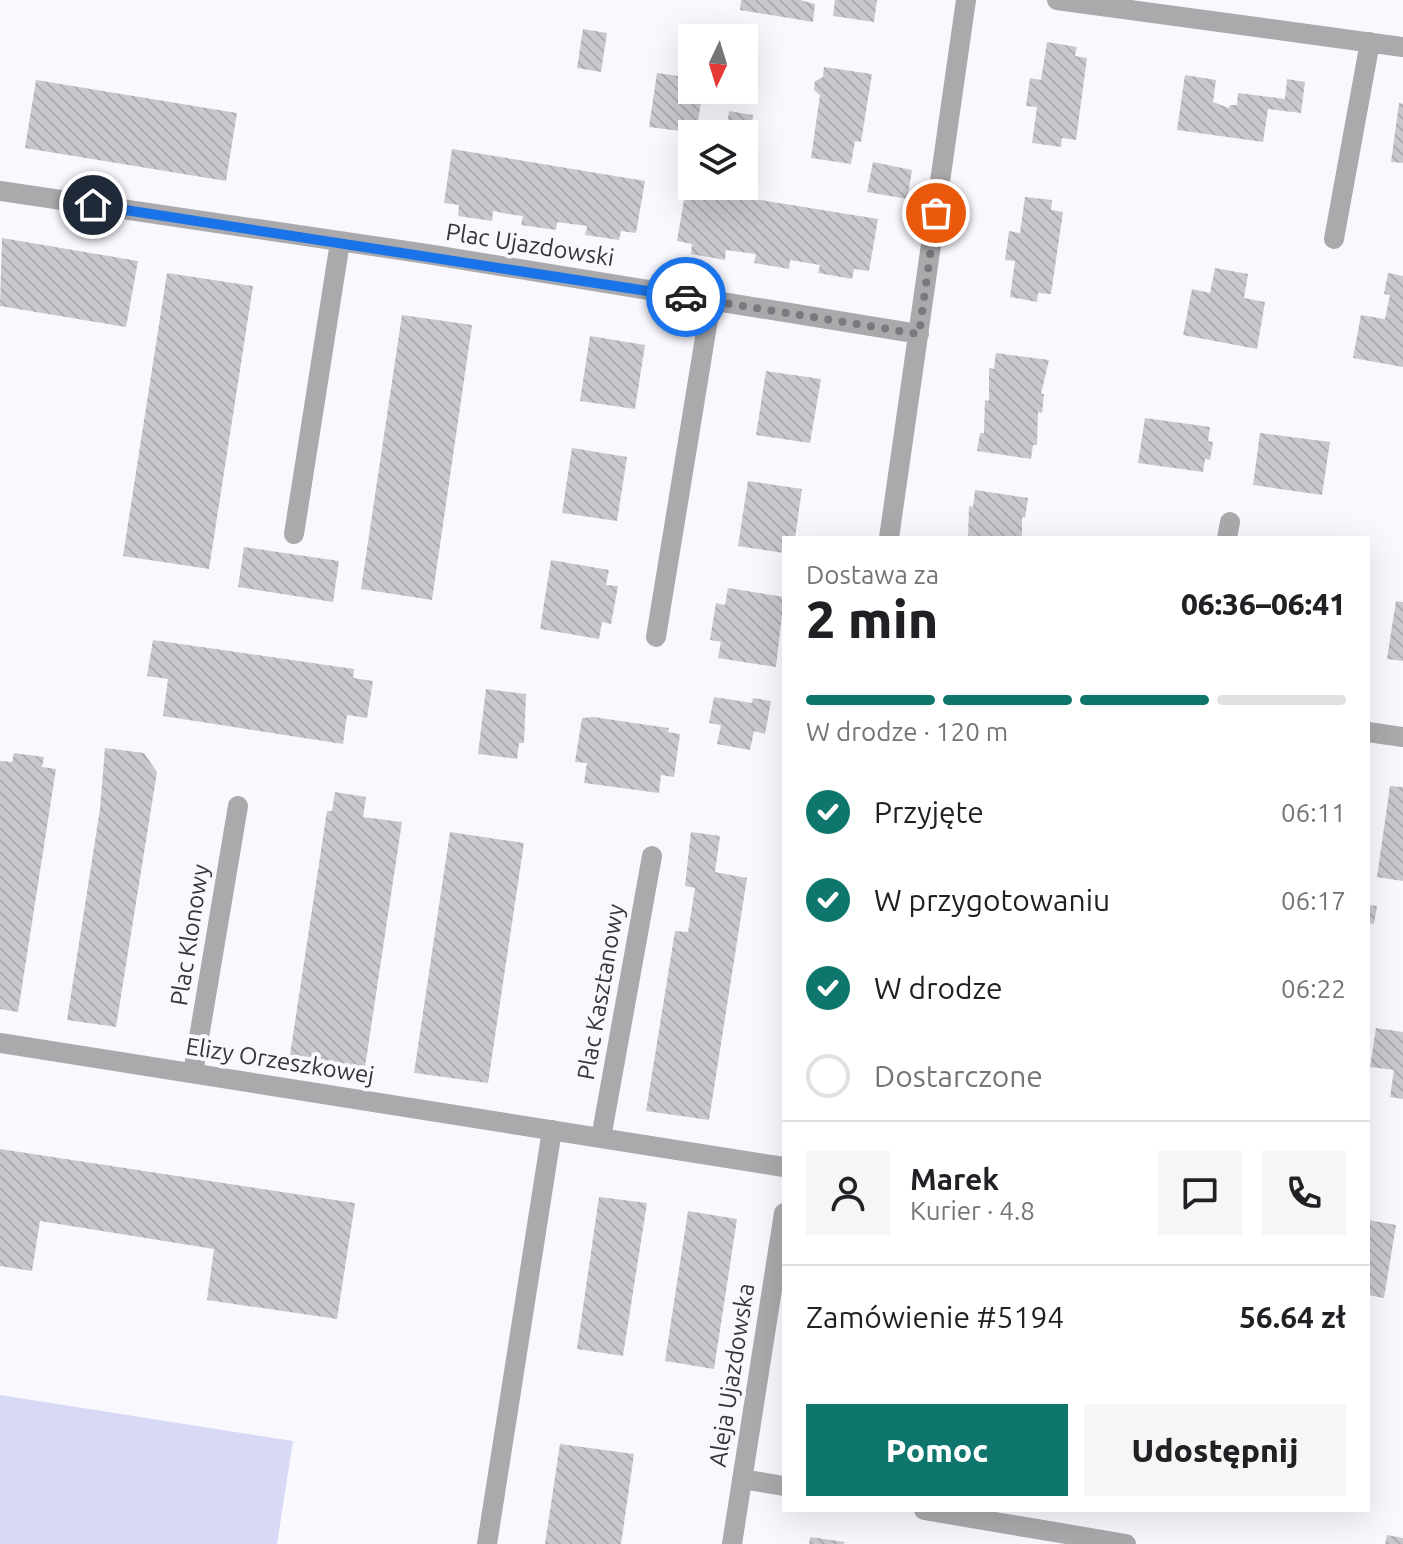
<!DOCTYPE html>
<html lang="pl">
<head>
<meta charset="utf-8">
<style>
	body { margin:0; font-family:Ubuntu,sans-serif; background:#f6f6f6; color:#202124; height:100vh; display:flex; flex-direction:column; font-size:30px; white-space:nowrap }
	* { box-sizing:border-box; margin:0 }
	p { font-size:26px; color:#757577 }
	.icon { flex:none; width:44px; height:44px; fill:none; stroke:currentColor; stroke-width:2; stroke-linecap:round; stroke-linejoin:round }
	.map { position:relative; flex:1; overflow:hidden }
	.details { position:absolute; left:782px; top:536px; width:588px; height:976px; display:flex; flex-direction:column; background:#fff; border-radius:0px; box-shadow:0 8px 32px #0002 }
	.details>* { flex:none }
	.needle { width:52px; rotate:184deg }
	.tools { position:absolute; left:678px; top:24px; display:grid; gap:16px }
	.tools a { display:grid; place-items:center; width:80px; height:80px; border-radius:0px; background:#fff; box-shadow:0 8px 32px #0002; font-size:40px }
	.pin { position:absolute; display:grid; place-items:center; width:68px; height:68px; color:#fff; margin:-34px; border:4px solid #fff; border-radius:50%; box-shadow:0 2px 8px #0007 }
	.courier { position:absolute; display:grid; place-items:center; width:80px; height:80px; margin:-40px; border:6px solid #1a73e8; border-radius:50%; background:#fff; color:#222; box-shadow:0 2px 10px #0007 }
	.headline em { font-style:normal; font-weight:800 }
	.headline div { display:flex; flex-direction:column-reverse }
	.headline { display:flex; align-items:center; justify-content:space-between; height:136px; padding:0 24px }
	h1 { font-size:52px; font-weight:800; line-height:60px }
	.bar { display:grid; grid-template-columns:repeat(4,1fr); gap:12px 8px; align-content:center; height:96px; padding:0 24px }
	.bar i { height:10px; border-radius:6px; background:#e0e0e0 }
	.bar .on { background:#0f766e }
	.bar p { grid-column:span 4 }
	.line { display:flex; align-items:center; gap:20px; padding:0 24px; border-top:2px solid #e0e0e0 }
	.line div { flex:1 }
	.round { display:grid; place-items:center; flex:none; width:84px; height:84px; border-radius:0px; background:#f6f6f6 }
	ol { padding:0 24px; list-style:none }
	li { display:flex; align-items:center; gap:24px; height:88px }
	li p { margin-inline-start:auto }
	li .icon { padding:8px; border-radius:50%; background:#0f766e; color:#fff; stroke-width:4 }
	li:last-child { color:#757577 }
	li i { width:44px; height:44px; border:4px solid #e0e0e0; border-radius:50% }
	.primary-button { display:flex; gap:16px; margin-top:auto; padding:16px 24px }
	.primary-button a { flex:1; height:92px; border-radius:0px; background:#0f766e; color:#fff; font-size:32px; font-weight:800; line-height:92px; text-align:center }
	.primary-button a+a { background:#f6f6f6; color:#202124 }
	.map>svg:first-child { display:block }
	.pitch { fill:#d8daf5 }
	.building { fill:url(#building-back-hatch) }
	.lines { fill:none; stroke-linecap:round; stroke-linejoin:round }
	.minor { stroke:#aaaaad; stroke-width:20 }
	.done { stroke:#7a7a7e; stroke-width:8; stroke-dasharray:0 14.4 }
	.route { stroke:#1a73e8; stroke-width:10 }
	.labels { text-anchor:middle; stroke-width:8; stroke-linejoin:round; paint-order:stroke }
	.street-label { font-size:24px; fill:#363639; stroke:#f8f8fe }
</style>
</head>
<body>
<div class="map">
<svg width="1403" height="1544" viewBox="0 0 1403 1544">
	<defs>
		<pattern id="building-back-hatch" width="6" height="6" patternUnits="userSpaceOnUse" patternTransform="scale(2)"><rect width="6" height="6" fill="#c8c8cf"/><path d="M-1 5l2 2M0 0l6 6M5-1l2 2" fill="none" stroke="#acacb2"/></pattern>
	</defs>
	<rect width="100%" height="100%" fill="#f8f8fe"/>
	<path class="pitch" d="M0,1395L293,1441L277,1544H0Z"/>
	<path class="building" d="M741,0H800L815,4L813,22L740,10Z
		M835,0H877L874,22L833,16Z
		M583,29L607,33L601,72L577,68Z
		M1047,42L1077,47L1075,56L1087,58L1076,140L1062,138L1061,147L1032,143L1037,107L1026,106L1030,78L1041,80Z
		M824,67L872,74L861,142L855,141L851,164L811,158L820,95L814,90L815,81L823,77Z
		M657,73L692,78V90H703L696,133L649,127Z
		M1185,75L1216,80L1213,102L1229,108L1230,105H1237L1238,93L1285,99L1287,79L1305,82L1301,113L1268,109L1263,142L1177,130Z
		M36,80L237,113L226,181L25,148Z
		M1399,103L1403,104V163L1391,162Z
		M729,111L753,115L748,153H744V134H726Z
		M452,149L645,181L636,233L621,231L619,240L585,235L587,226L557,222L556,230L521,225L523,216L508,214L493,211L492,221L458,216L459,205L444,203Z
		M873,162L912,170L907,199L867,192Z
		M686,188L878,219L869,271L854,269L852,279L818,273L820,265L790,260L789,269L754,263L756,254L726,250L725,260L691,254L692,244L677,241Z
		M1025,197L1052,200L1051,210L1063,212L1051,294L1038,293L1037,302L1010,297L1015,261L1005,260L1009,231L1020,233Z
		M2,238L138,261L126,327L0,306Z
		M1215,268L1248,274L1244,298L1265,302L1257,349L1183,335L1192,289L1210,293Z
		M167,273L253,286L209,569L123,556Z
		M1388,273L1403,276V367L1353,358L1361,315L1385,319L1390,295L1384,294Z
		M402,315L472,325L432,600L361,589Z
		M590,336L645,345L635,409L580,401Z
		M996,353L1049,360L1041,394H1044L1042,413L1038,412L1037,445H1033L1031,459L977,451L980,433H984L985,400L989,401V368L994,369Z
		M766,371L821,379L810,443L756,435Z
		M1145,418L1210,427L1208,441L1213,442L1210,460L1205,459L1203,472L1138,463Z
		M1260,433L1330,442L1322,495L1253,485Z
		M572,448L627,457L617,521L562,513Z
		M748,481L802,489L795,538H784V553L738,546Z
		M975,490L1028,498L1025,518L1022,517V538H968L969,506L973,507Z
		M244,547L339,561L333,602L238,587Z
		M551,560L609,570L606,585L618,586L611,624L602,622L599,639L540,629Z
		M728,588L784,597L776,667L718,658L721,642L710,640L716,603L725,605Z
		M1396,601L1403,602V661L1387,659Z
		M153,640L354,669L353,678L373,681L367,718L347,715L343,744L163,716L168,679L147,676Z
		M486,689L526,694L524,743H519L517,759L478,754Z
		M714,697L752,703L753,698L771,701L765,734L754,731L750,750L717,744L721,725L709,723Z
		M593,717L669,728L668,732L680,734L674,777L661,775L659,793L584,783L587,763L575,762L582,718Z
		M105,748L144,753L157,772L116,1027L67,1020L100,809Z
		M14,753L44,757L42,767L56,769L18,1012L0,1009V761L12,762Z
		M1390,786L1403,787V881L1377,877Z
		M335,792L366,797L363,817L402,822L365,1067L290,1055L327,811H332Z
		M450,832L524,843L488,1083L414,1073Z
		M691,832L720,836L715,872L747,878L709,1120L646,1111L675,931L688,932L695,888L685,886Z
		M1368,905L1377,906L1374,924L1368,923Z
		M1376,1028L1403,1032V1099L1390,1097L1394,1070L1370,1067Z
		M0,1149L355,1203L337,1319L207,1300L214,1249L40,1221L32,1271L0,1266Z
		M599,1197L647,1203L623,1356L577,1349Z
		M688,1211L737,1219L714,1369L665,1361Z
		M1368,1220L1396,1225L1384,1298L1368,1295Z
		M560,1444L634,1454L621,1544H545Z
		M1387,1535L1403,1538V1544H1385Z
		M810,1537L845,1542L844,1544H809Z"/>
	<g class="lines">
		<path class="minor" d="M1057,0L1403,47
			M0,191L427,254L919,334
			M1334,239L1370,42
			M294,534L340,242
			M889,538L966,0
			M1227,538L1230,522
			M656,637L711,301
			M1368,732L1403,737
			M0,1043L784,1167
			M193,1073L238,806
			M601,1138L652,856
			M742,1479L784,1486
			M924,1510L1126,1544
			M487,1544L552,1130
			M732,1544L784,1213"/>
	</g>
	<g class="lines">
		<path class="done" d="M686,297L919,334L936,213"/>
		<path class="route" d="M93,205L686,297"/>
	</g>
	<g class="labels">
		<g class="street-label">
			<text transform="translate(530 245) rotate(9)" y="8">Plac Ujazdowski</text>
			<text transform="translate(190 935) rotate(-81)" y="8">Plac Klonowy</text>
			<text transform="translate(601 992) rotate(-80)" y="8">Plac Kasztanowy</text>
			<text transform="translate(280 1061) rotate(9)" y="8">Elizy Orzeszkowej</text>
			<text transform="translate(732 1375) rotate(-81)" y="8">Aleja Ujazdowska</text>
		</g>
	</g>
</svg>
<div class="tools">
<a><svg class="needle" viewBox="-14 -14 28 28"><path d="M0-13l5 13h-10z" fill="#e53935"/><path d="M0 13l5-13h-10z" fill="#757577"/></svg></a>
<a><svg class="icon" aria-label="layers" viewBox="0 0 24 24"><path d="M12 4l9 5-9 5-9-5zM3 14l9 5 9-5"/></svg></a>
</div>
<div class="pin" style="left:936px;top:213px;background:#ea580c"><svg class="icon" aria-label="bag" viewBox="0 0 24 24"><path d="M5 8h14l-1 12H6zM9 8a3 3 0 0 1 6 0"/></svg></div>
<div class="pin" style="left:93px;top:205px;background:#1f2937"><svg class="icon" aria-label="home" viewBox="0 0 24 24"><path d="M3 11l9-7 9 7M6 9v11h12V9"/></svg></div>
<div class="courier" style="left:686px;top:297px"><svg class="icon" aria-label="car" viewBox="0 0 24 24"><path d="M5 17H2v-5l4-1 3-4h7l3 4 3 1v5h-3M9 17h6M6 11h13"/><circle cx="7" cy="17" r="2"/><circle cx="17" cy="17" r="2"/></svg></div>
<section class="details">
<div class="headline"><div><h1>2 min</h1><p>Dostawa za</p></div><em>06:36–06:41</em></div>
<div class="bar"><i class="on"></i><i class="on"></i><i class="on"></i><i></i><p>W drodze · 120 m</p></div>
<ol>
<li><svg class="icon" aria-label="check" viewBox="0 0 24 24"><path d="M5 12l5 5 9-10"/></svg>Przyjęte<p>06:11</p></li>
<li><svg class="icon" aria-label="check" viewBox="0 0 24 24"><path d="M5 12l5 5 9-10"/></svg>W przygotowaniu<p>06:17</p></li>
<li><svg class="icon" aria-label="check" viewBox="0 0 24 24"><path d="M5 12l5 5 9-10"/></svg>W drodze<p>06:22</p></li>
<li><i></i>Dostarczone</li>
</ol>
<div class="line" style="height:144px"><a class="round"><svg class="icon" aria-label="person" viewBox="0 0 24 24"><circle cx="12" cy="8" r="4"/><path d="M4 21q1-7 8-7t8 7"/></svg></a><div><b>Marek</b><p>Kurier · 4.8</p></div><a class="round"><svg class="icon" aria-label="chat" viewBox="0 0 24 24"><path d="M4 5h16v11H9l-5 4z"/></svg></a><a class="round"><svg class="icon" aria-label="phone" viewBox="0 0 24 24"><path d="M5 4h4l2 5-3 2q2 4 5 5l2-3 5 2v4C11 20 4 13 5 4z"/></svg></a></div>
<div class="line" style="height:104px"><div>Zamówienie #5194</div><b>56.64 zł</b></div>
<div class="primary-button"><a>Pomoc</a><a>Udostępnij</a></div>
</section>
</div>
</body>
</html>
